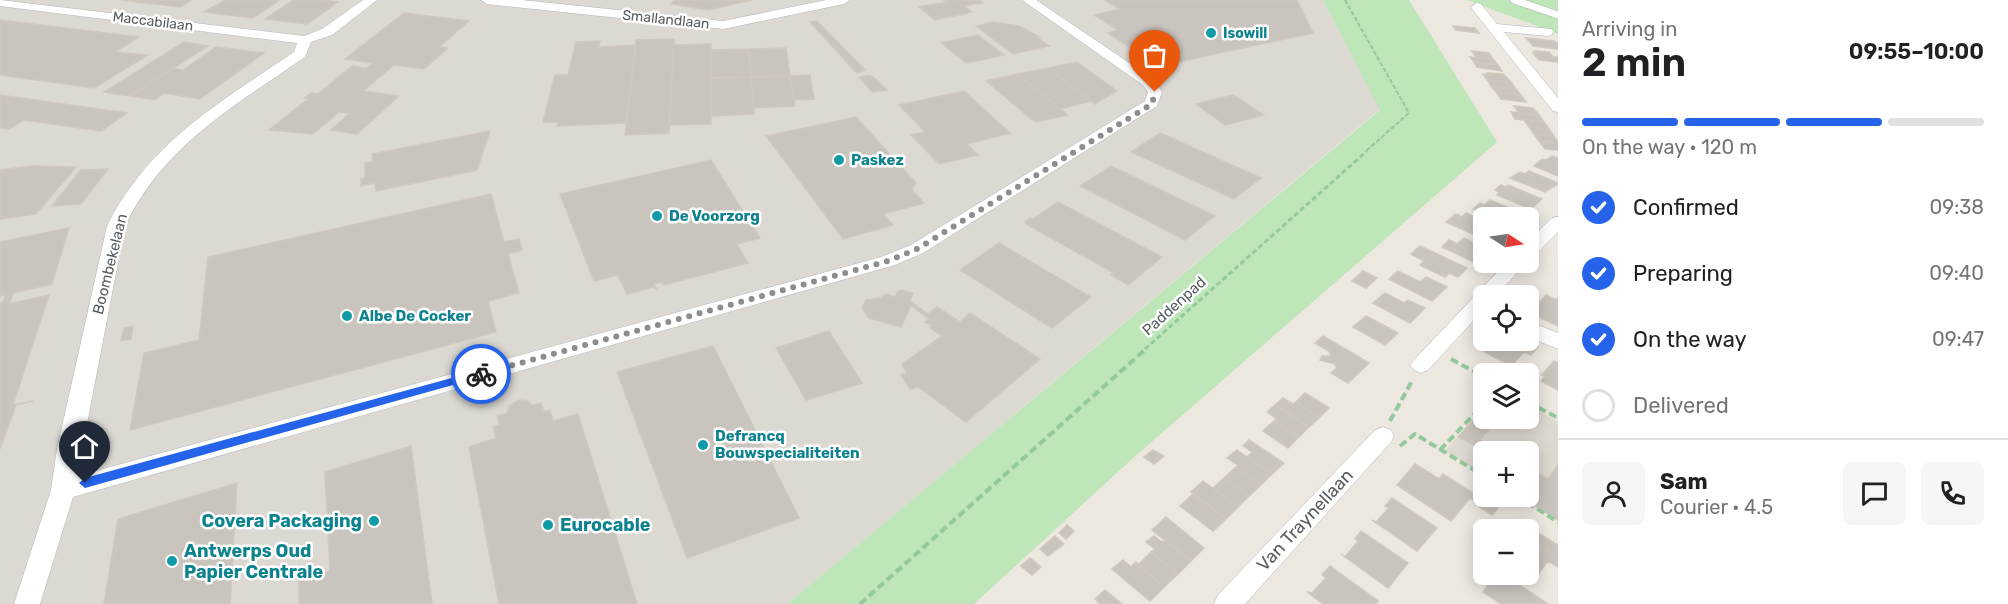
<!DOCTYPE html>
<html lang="en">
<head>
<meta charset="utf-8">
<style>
	body { margin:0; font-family:Rubik,sans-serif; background:#f6f6f6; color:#202124; height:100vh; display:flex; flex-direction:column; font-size:22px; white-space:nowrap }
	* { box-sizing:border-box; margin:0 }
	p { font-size:20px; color:#757577 }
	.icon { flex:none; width:33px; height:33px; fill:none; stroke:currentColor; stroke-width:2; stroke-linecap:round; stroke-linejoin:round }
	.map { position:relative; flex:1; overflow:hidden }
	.details { display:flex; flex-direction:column; background:#fff; width:450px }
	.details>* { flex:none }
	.needle { width:39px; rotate:102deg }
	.buttons { position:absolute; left:1473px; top:207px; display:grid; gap:12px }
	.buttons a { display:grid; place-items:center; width:66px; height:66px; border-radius:9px; background:#fff; box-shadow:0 3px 15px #0003; font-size:30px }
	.pin { position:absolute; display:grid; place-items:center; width:51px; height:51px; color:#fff; margin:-62px -26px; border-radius:50% 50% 50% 0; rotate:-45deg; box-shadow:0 0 6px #0007 }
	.pin .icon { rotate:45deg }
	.courier { position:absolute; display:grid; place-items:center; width:60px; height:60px; margin:-30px; border:4px solid #2563eb; border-radius:50%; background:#fff; color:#222; box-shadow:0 2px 8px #0007 }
	.overview em { font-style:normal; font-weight:600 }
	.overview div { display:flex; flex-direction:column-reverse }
	.overview { display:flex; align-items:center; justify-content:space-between; height:102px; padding:0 24px }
	h1 { font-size:39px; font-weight:600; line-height:45px }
	.bar { display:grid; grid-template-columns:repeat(4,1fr); gap:9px 6px; align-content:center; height:72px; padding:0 24px }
	.bar i { height:8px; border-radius:4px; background:#e0e0e0 }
	.bar .active { background:#2563eb }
	.bar p { grid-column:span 4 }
	.line { display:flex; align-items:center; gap:15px; padding:0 24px; border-top:2px solid #e0e0e0 }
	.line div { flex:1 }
	.round { display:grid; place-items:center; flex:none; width:63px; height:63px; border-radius:9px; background:#f6f6f6 }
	ol { padding:0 24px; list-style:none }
	li { display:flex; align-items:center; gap:18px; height:66px }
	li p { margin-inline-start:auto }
	li .icon { padding:6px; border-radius:50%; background:#2563eb; color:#fff; stroke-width:4 }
	li:last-child { color:#757577 }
	li i { width:33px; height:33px; border:3px solid #e0e0e0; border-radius:50% }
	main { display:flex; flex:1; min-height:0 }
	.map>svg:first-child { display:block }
	.industrial { fill:#dcd9d3 }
	.education { fill:#ded9cf }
	.green { fill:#bee6b9 }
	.building { fill:#cac4be; stroke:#d1c8bd; stroke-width:1.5 }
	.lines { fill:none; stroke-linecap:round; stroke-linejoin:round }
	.service-casing { stroke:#b2b6bb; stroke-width:8 }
	.minor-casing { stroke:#b2b6bb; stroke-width:1 }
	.path-far2 { stroke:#93c99c; stroke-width:2; stroke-dasharray:4.5 2; stroke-linecap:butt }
	.path-far1 { stroke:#93c99c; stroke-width:3; stroke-dasharray:5 3; stroke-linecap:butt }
	.path { stroke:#93c99c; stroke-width:4; stroke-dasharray:8 4; stroke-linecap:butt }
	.service { stroke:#fff; stroke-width:7 }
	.minor { fill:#fff; fill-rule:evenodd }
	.route { fill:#2563eb }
	.done { stroke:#8c8d8d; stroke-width:6; stroke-dasharray:0 10.8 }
	.culture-dot { fill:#0f9aa8; stroke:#fff; stroke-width:2 }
	.labels { text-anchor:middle; stroke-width:5; stroke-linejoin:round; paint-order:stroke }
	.far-street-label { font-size:14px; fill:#585d61; stroke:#fff }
	.far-culture-label { font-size:14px; font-weight:bold; fill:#0d838f; stroke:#fff; text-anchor:start }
	.culture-label { font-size:15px; font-weight:bold; fill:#0d838f; stroke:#fff; text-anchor:start }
	.street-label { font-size:15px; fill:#585d61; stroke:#fff }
	.near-street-label { font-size:18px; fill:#585d61; stroke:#fff }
	.near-culture-label { font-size:18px; font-weight:bold; fill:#0d838f; stroke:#fff; text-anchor:start }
</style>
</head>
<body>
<main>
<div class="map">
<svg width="1558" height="604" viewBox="0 0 1558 604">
	<rect width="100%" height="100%" fill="#ece7df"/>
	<path class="industrial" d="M0,0H1323L1380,109L787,604H0Z"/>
	<path class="education" d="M1529,405L1558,422V520L1519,497L1528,496V452H1484L1483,475L1445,451L1483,408L1484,418H1528Z"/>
	<path class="green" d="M1323,0H1409L1497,142L1133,458L974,604H787L1380,110Z
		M1467,0H1558V34Z"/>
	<path class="building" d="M121,0H192L180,7Z
		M225,0H280L253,18L204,12Z
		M294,0H323L338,2L307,24L265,19Z
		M674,0H752L708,10L671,4Z
		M943,0H980L983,3L964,6L972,12L935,20L919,7L946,2Z
		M1105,0H1297L1313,33L1159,66L1108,33L1118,30L1094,15L1120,9Z
		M404,13L469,21L439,47L448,48L424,69L394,65L363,91L399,96L357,134L331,130L350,113L339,112L313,134L269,130L308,99L304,98L311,93L318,94L352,66L366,68L373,63L345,59Z
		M0,20L139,37L115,52L148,55L94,88L0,75Z
		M817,21L865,70L857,73L810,22Z
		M992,22L1019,26L1040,37H1037L1049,46L1013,54L976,26Z
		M1453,26L1475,28L1479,33L1456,30Z
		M978,35L1004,55L966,63L941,43Z
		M1526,38L1554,41L1558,44V49L1533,46Z
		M674,39L669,133L625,135L636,40Z
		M600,41L599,47L636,45L626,123L557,126L558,122H543L555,75H568L576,42Z
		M184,42L208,46L130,96L104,92Z
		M711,44V124L669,125L674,45Z
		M216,47L264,53L200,99L164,93L155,100L130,96L173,68L183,70Z
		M786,48L790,76L751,77L749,49Z
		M749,49L751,77L711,78V50Z
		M1472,51L1489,53L1493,59L1476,57Z
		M1534,51L1549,52L1553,57H1558V62L1539,60L1533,53H1536Z
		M1470,57L1493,59L1498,65L1474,62Z
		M1077,62L1117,91L1095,104L1048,68Z
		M1474,62L1498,65L1502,71L1477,67Z
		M1048,68L1091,101L1061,109L1017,74Z
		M1487,73L1503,74L1511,82L1487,80L1483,74L1489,75Z
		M1017,74L1061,109L1068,115L1035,122L986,81Z
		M810,75L814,99L794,100L790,76Z
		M870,75L878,81L887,90L872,92L859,77Z
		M790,76L795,106L754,108L751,77Z
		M751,77L754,114L712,116L711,78Z
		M1487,80L1511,82L1516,89L1491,86Z
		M1491,86L1516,89L1521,95L1496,92Z
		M964,91L1010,133L967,144L978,155L939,164L911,135L925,132L899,105Z
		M1496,92L1521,95L1526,102L1501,99Z
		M0,95L127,113L101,131L24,120L9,129L0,128Z
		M1233,95L1264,115L1225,125L1196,104Z
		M1514,106L1533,108L1539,115L1519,113Z
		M1511,112L1539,115L1544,122L1515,119Z
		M856,117L916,183L912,190L924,203L883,214L893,225L843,239L766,136Z
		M1524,120L1544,122L1549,129L1529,127Z
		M1529,127L1549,129L1554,136L1534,134Z
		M490,131L477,170L376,191L375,183L361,186V179L365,178V163L373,162L372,154Z
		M1160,133L1261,178L1234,199L1131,152Z
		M1534,134L1554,136L1558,143L1539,141Z
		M1539,141L1558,143V150L1545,149Z
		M1552,156L1558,158V176L1534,166L1542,159L1546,160Z
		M711,160L760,238L737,244L748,263L664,285L662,282L654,284L657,290L654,287L627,294L618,275L594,281L560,194Z
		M32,166L76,167L36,214L0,219V170Z
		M1111,166L1215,216L1185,240L1080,186Z
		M108,169L81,204L52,206L81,170Z
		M1529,171L1558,183V184L1545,192L1510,178L1520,172L1525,174Z
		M1501,185L1505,187L1508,185L1542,199L1531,209L1497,195L1499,192L1495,190Z
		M491,194L504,242L519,239L522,250L508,254L519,293L488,301L496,332L130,430L144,353L199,340L208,257Z
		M1490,200L1525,215L1522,218L1504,215L1501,218H1491L1473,209L1480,203L1484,205Z
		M1058,202L1162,257L1128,285L1111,275L1114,273L1026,224L1025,221L1030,218L1033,219Z
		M1466,213L1484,221V239L1446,222L1456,214L1462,217Z
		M69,228L52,284L13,293L9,304L49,295L13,405L33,401L16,405L0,449V303L3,302L5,295L0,296V242Z
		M1464,238L1484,248V253L1474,262L1442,247L1449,240L1457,244Z
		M999,243L1091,297L1052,328L960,270Z
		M1420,246L1467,268L1458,277L1449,273L1445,277L1420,265L1424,261L1411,254Z
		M1363,271L1377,278L1366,288L1352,281Z
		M1398,271L1420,282L1426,277L1447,287L1432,301L1389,279Z
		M901,290L913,293L910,301L928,314L937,307L960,322L970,313L1040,359L966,422L918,387L910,389L901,375L907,373L902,364L942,336L930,328L932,326L925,322L929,319L911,305L901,327L869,318L862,308L866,300L880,298L886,294L895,297L898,291Z
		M1385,293L1404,303L1408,300L1425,308L1410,323L1373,303Z
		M1546,295L1556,300L1558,298V326L1530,313Z
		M1366,316L1398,333L1385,345L1353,327Z
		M133,326L131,339L121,341L124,328Z
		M829,331L862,383L806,400L776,348Z
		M1323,336L1369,363L1348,383L1331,373L1337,368L1335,364L1320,360L1322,356H1331L1329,351L1315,343Z
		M1492,340H1525L1538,347L1531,355L1524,352L1511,366L1483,351Z
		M713,346L799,518L687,558L617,372Z
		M1554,361L1558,363V390L1541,381L1545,376L1542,375Z
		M1305,393L1329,408L1319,418L1296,402Z
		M1283,398L1293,404L1296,402L1319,418L1309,427L1275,405Z
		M519,400L528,401L532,406L541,403L544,412L550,410L553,421L578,414L637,604H499L469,447L496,438L493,427L500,425L497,416L507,413L509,406Z
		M1275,405L1309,427L1299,437L1274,421L1277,419L1267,412Z
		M1484,408V418H1499L1480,440L1499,452H1488L1458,437Z
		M1274,421L1299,437L1288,448L1263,431Z
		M1249,440L1284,463L1272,474L1247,457L1252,452L1243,446Z
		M411,446L432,604H299V581L330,571L325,472Z
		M1153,450L1164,456L1154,464L1144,457Z
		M1237,450L1247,457L1272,474L1261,485L1236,467L1239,466L1227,458Z
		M1415,464L1439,479L1443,474L1476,495L1473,500L1470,498L1451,521L1397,485Z
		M1558,465V520L1519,496H1528V468L1548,479Z
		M1236,467L1261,485L1249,496L1224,478Z
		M1224,478L1249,496L1238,507L1213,488Z
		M1203,481L1238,507L1226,519L1191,492Z
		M237,483L230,604H104L118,519Z
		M1193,494L1226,519L1213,531L1180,506Z
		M1392,498L1437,528L1417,551L1372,520L1376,522L1389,508L1385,506Z
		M1484,500L1498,508L1492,515L1479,507Z
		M1166,517L1204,548L1191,561L1152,530Z
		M1523,524L1558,545V557L1528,538V530H1519Z
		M1067,525L1074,531L1066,539L1059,533Z
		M1361,531L1408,563L1388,588L1341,554L1345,557L1358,541L1355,539Z
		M1055,536L1064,544L1048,556L1040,549Z
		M1154,536L1162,542L1165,540L1191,561L1178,574L1151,552L1155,549L1146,542Z
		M1528,538L1558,557V567L1548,561L1539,573L1528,566Z
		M1151,552L1178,574L1164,587L1138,565Z
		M1030,558L1041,567L1032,575L1021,566Z
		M1123,560L1131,567L1136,562L1164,587L1150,601L1112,569Z
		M1330,566L1378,601L1376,604H1323L1307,592L1312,593L1326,578L1322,575Z
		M1496,574H1503L1548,604H1501L1483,592Z
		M1105,590L1122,604H1100L1095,599Z"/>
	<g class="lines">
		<g class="service-casing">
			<path id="service" d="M1514,0L1558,15"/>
		</g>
		<g class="minor-casing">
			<path id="minor" d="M0,0L304,36L322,29L363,0H377L332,35L311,42L305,57C234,106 163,146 125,226L77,476L881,257L911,245L1145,101L1148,92L1143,85L1022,0H1036L1153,79L1162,92L1157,106L923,253L895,265L73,497L40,604H14L51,490L57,449L107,226C149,142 219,103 294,52L297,43L0,6Z
				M481,0H522L723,21L826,0H850L844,4L723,29L487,4Z
				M1477,3L1481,4L1497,24L1552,29L1553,32L1552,35L1547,36L1504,32L1558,98V112L1553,111L1473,10L1471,7Z
				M1558,217V232L1534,256L1528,258V241L1552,218Z
				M1507,262H1527L1496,296H1484V309L1428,370L1421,373L1414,370L1410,365L1414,360Z
				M1528,321L1558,333V349L1528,337Z
				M1383,427L1391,430L1394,436L1391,442L1245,604H1214L1218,595L1375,430Z"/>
		</g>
		<path class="path-far2" d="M1345,0L1409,113L1365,152"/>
		<path class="path-far1" d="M1145,349L1367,151"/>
		<path class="path" d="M1451,359L1484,377
			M1528,402L1558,418
			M1390,421L1413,379
			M1400,446L1415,434L1484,476
			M1440,450L1484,404
			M1517,496L1558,522
			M860,604L1147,348"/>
		<use href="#service" class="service"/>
		<use href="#minor" class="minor"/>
	</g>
	<path class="route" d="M481,370L485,371V376L85,488L79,483L85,478Z"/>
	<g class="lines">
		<path class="done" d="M481,374L888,261L917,249L1152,104L1155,92"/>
	</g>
	<g class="culture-dot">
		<circle cx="1211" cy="33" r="6"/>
		<circle cx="839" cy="160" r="6"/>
		<circle cx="657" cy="216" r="6"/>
		<circle cx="347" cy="316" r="6"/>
		<circle cx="703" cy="445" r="6"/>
		<circle cx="374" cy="521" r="6"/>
		<circle cx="548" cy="525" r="6"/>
		<circle cx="172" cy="561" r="6"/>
	</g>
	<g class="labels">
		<g class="far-street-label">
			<text transform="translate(666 19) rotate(6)" y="5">Smallandlaan</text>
			<text transform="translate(153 21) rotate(7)" y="5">Maccabilaan</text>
		</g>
		<g class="far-culture-label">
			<text x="1223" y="38">Isowill</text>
		</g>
		<g class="culture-label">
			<text x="851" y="165">Paskez</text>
			<text x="669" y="221">De Voorzorg</text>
			<text x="359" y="321">Albe De Cocker</text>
			<text x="715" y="441">Defrancq<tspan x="715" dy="17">Bouwspecialiteiten</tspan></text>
		</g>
		<g class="street-label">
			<text transform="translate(110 264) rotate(-76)" y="5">Boombekelaan</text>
			<text transform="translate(1174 306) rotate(-42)" y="5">Paddenpad</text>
		</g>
		<g class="near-street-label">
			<text transform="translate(1305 520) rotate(-47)" y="6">Van Traynellaan</text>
		</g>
		<g class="near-culture-label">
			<text x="362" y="527" text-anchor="end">Covera Packaging</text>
			<text x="560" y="531">Eurocable</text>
			<text x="184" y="557">Antwerps Oud<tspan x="184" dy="21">Papier Centrale</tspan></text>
		</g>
	</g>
</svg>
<div class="buttons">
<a><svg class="needle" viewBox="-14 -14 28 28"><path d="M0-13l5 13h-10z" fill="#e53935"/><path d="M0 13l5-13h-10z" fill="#757577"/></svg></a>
<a><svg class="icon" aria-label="locate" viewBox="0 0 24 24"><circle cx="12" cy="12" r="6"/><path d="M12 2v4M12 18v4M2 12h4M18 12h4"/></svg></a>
<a><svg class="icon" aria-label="layers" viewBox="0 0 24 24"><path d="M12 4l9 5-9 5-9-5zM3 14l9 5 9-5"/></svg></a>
<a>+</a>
<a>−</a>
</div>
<div class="pin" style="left:1155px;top:92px;background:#ea580c"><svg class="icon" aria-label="bag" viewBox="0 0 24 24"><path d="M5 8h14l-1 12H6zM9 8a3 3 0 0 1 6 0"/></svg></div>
<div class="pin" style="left:85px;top:483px;background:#1f2937"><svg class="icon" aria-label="home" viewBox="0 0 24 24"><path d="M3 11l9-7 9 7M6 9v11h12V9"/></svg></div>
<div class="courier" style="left:481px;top:374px"><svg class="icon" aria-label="bike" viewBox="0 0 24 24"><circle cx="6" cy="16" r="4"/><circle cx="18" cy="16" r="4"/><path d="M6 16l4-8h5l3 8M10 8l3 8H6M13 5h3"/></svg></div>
</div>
<section class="details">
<div class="overview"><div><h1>2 min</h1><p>Arriving in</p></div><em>09:55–10:00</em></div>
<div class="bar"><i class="active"></i><i class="active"></i><i class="active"></i><i></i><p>On the way · 120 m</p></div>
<ol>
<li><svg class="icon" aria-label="check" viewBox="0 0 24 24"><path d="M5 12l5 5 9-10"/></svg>Confirmed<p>09:38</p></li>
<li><svg class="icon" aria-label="check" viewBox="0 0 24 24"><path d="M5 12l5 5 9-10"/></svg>Preparing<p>09:40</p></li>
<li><svg class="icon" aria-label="check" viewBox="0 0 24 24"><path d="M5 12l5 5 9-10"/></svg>On the way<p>09:47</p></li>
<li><i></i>Delivered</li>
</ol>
<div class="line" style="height:108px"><a class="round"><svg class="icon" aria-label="person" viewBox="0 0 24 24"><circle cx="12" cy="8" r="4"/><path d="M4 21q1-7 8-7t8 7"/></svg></a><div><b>Sam</b><p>Courier · 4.5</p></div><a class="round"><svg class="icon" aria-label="chat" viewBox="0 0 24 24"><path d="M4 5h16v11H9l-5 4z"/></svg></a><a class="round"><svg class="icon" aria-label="phone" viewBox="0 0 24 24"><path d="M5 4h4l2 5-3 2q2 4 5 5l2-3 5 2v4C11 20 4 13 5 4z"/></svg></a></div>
</section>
</main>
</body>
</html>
